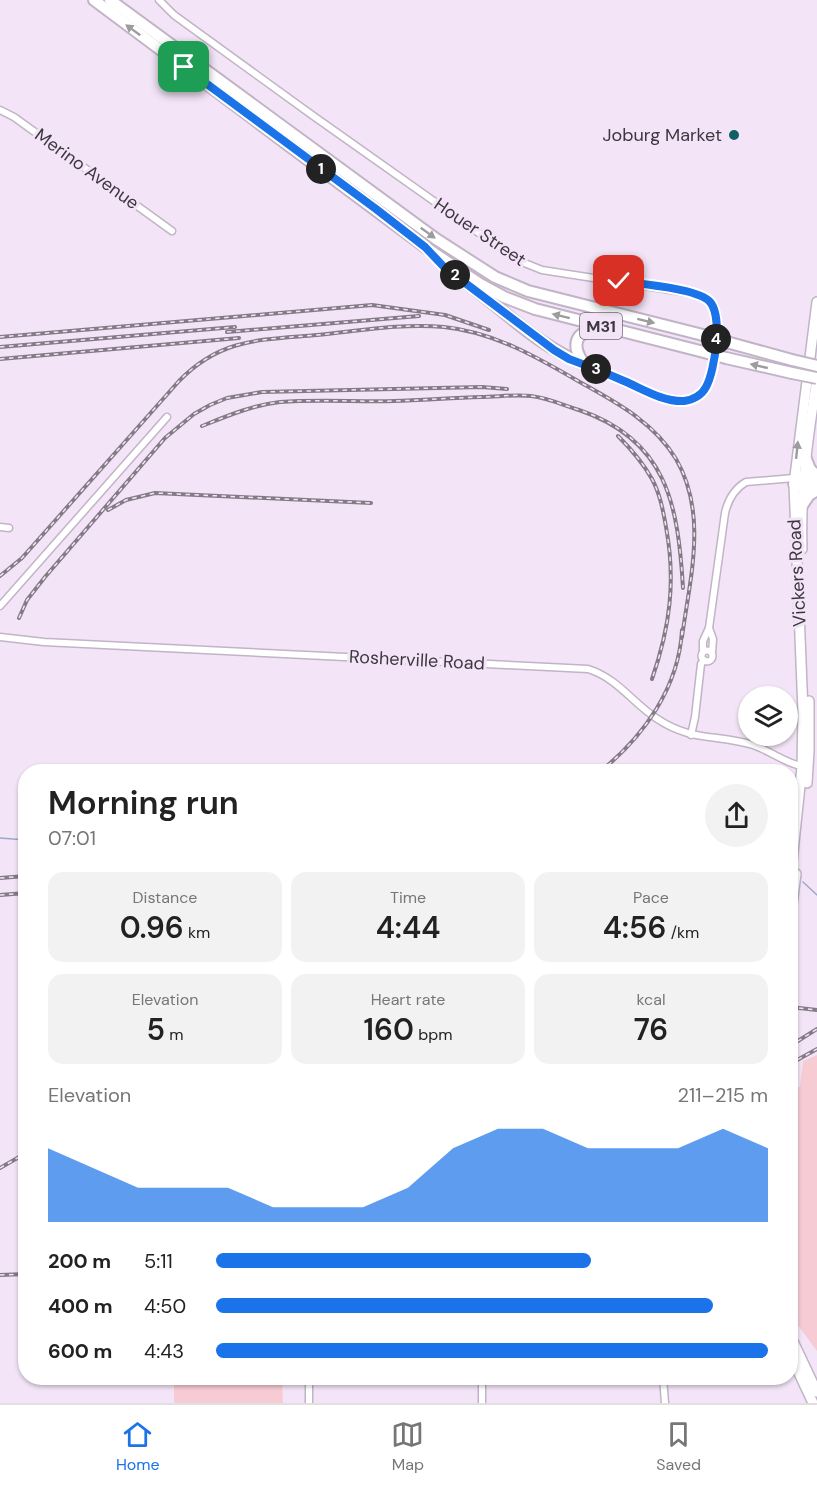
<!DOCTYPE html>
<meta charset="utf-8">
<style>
body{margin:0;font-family:"DM Sans",sans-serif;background:#f2f2f2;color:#222;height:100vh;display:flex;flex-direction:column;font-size:22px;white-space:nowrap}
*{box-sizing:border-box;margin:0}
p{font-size:20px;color:#767676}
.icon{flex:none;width:33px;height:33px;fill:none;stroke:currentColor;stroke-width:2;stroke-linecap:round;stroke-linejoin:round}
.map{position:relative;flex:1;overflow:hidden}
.details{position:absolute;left:18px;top:764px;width:780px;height:621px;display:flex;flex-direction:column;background:#fff;border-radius:24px;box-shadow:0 2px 4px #0004}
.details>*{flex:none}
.tools{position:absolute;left:738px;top:686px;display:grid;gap:12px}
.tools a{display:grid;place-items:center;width:60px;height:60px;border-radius:50%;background:#fff;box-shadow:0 2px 4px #0004;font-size:30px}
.pin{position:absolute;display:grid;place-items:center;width:51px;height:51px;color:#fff;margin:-26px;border-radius:12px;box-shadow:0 3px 9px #0006}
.km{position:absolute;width:30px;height:30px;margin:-15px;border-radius:50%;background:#222;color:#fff;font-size:16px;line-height:30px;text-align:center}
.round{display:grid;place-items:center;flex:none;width:63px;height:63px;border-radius:32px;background:#f2f2f2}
.head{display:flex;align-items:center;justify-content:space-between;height:102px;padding:0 30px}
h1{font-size:33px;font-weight:600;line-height:45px}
.figures{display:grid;grid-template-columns:repeat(3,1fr);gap:9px;height:102px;padding:6px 30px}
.figures div{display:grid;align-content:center;border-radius:15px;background:#f2f2f2;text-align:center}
.figures b{font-size:30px;font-weight:600}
.figures small{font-size:16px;font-weight:400}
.figures p{font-size:16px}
.chart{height:168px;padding:12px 30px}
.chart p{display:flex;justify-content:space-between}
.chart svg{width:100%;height:108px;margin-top:6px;fill:#1a73e8;opacity:.7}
ul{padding:0 30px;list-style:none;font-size:20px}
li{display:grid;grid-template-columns:96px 72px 1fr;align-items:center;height:45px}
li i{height:15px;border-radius:8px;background:#1a73e8}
.menu{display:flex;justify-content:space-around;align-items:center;height:84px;border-top:2px solid #e0e0e0;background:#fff;font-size:16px;color:#767676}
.menu a{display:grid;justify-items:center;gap:3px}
.menu .on{color:#1a73e8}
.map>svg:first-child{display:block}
</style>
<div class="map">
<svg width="817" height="1403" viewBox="0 0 817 1403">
<rect width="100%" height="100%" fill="#f3e5f7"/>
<g fill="#f7cbd4">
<polygon points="817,1055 817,1351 791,1316 790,1086 800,1087 803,1061"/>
<polygon points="174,1377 282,1377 283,1403 174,1403"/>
</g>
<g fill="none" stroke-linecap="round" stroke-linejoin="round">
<g stroke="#9ca8ca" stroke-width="1.5">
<polyline points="0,838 26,840"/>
<polyline points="803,882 817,895"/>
</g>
<defs>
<g id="street">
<path d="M159,0l15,15 138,100 205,145 25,10 154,24c7,2 14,5 18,12 8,16 1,67 -8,82 -4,6 -11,11 -18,13 -22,4 -81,-27 -104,-37"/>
<polyline points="0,110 14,117 172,231"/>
<polyline points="0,527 9,528"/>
<polyline points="0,606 167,417"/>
<polyline points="709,628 713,639 712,653"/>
<path d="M0,637l44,5 544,27c29,9 44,33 68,49 35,24 61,16 97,27 18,6 33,19 52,22"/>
<circle cx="707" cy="656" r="5.5"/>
<path d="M703,652v-11l6,-13 16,-115c3,-13 9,-24 21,-31l48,-4"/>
<polyline points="691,735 695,717 701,664 704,660"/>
<polyline points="663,1377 665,1403"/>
<polyline points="309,1403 309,1377"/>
<polyline points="482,1403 482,1377"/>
</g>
<g id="secondary">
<path d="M802,549c-2,-58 6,-114 15,-170"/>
<polyline points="807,783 809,751 809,701"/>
<polyline points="790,880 802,767 803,712 794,484 817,302"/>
<polyline points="790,920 796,874"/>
<polyline points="790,1335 817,1392"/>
<polyline points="790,1354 813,1403"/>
</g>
<g id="primary">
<polyline points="94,0 425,247 480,284 504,297 535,309 700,351"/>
<polyline points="110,0 436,239 495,277 528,291 703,335"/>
<path d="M467,283c38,28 72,64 117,81"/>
<polyline points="730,343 792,360"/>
<polyline points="726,358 792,373"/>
<path d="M584,364c-14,-20 -9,-35 18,-33"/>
<polyline points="806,459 810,469 817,476"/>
<polyline points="795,478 817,478"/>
<polyline points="794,484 817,486"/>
<polyline points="801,507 809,495 817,490"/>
</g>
</defs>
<use href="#street" stroke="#c1b4c6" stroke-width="9"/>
<use href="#secondary" stroke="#c1b4c6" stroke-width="12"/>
<use href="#primary" stroke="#c1b4c6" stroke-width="14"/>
<use href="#street" stroke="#fff" stroke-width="6"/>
<use href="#secondary" stroke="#fff" stroke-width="9"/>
<use href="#primary" stroke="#fff" stroke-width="10"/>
<defs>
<g id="rail">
<polyline points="227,332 419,316"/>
<polyline points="0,337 372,305 445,315 489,330"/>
<polyline points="0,347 235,327"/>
<polyline points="0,359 239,338"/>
<path d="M202,426c25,-10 51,-21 78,-24 38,-3 77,0 114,-1 29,-1 58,-3 87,-4 16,0 33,-3 50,-1 17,2 32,9 48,14 88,30 99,94 104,178"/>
<path d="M618,436c13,13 25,27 34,43 8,15 11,31 14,48 10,54 4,100 -14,152"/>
<polyline points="108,510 126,500 155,493 371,503"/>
<path d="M0,576l22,-18 157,-177c42,-43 81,-41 138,-46 41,-4 85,-12 127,-8 49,5 91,29 134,54 37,21 75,40 98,78 32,55 14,119 6,178"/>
<polyline points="19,618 27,600 45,577 165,438 194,414 210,405 227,398 262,392 482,387 507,389"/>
<path d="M601,771c43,-35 78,-84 81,-141"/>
<polyline points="0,878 26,876"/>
<polyline points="0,895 26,893"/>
<polyline points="790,1007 817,1010"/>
<polyline points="790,1046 817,1029"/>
<polyline points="790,1064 817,1049"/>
<polyline points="0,1168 26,1153"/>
<polyline points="0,1275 26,1274"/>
</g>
</defs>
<use href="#rail" stroke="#847b87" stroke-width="4"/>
<use href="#rail" stroke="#f3e5f7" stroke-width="1.5" stroke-dasharray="4.5" stroke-linecap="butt"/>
<defs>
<g id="primary-bridge">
<polyline points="703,335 730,343"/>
<polyline points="700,351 726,358"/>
<polyline points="792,360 817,366"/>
<polyline points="792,373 817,378"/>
</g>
</defs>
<use href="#primary-bridge" stroke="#c1b4c6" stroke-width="14" stroke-linecap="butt"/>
<use href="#primary-bridge" stroke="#fff" stroke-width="10"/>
</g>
<defs><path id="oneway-solid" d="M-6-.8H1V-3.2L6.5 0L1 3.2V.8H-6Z" transform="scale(1.5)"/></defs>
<g fill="#9e9b9f">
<use href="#oneway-solid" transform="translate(133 30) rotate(-144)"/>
<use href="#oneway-solid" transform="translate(428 233) rotate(36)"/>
<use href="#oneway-solid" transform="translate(561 316) rotate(-166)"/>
<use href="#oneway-solid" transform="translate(646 321) rotate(14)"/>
<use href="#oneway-solid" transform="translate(759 366) rotate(-167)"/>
<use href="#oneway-solid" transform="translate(797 450) rotate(-84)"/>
</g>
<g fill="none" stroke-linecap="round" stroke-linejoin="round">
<defs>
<path id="route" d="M184,67l192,142 49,38 19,20 110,83 15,9c19,7 37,14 55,22 19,8 39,21 60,20 9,-1 18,-6 22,-14 9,-16 18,-75 2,-87 -15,-12 -68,-16 -89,-19"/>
</defs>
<use href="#route" stroke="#fff" stroke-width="12"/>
<use href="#route" stroke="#1a73e8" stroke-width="8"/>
</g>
<circle fill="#106164" stroke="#f3e5f7" stroke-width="2" cx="734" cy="135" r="6"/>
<g text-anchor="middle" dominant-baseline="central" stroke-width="6" stroke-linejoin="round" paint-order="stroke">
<rect fill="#f3e5f7" stroke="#746b76" stroke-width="1.5" x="580" y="313" width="42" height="26" rx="4.5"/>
<g font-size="16" font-weight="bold" fill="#3d373f">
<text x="601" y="326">M31</text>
</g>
<g font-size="18" fill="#3d373f" stroke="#f3e5f7" text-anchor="end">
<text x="722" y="135">Joburg Market</text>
</g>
<g font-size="18" fill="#3d373f" stroke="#f3e5f7">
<text transform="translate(87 169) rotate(36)">Merino Avenue</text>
<text transform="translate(480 232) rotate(34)">Houer Street</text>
<text transform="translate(797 573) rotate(-93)">Vickers Road</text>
<text transform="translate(417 660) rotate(3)">Rosherville Road</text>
</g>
</g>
</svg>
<div class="tools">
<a><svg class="icon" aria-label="layers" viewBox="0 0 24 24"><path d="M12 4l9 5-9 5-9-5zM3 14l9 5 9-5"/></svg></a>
</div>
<div class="pin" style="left:184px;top:67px;background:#1e9e55"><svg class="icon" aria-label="arrive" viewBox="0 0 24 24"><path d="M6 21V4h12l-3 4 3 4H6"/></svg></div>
<div class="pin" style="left:619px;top:281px;background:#d93025"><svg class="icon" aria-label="check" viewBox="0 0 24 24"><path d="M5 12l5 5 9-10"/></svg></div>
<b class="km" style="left:321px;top:169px">1</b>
<b class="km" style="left:455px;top:275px">2</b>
<b class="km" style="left:596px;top:369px">3</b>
<b class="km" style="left:716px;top:339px">4</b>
<section class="details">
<div class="head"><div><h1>Morning run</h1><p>07:01</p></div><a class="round"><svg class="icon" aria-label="share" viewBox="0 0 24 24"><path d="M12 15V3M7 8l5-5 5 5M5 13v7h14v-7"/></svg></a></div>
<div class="figures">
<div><p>Distance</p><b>0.96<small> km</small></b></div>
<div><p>Time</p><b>4:44</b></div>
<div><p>Pace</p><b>4:56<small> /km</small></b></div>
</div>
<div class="figures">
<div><p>Elevation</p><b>5<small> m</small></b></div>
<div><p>Heart rate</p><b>160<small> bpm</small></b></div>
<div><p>kcal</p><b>76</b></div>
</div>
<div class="chart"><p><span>Elevation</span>211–215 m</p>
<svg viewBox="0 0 160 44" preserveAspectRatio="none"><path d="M0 44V14L10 22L20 30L30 30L40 30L50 38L60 38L70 38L80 30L90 14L100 6L110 6L120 14L130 14L140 14L150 6L160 14V44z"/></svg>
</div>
<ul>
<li><b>200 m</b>5:11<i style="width:68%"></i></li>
<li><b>400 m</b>4:50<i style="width:90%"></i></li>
<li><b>600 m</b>4:43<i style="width:100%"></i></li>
</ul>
</section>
</div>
<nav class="menu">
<a class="on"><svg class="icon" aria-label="home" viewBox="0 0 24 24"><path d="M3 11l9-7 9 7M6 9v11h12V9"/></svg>Home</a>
<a><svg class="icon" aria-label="map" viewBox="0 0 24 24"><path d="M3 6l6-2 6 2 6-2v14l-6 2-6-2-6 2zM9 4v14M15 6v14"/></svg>Map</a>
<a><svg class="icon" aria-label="saved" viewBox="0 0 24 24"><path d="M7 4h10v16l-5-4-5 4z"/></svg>Saved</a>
</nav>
